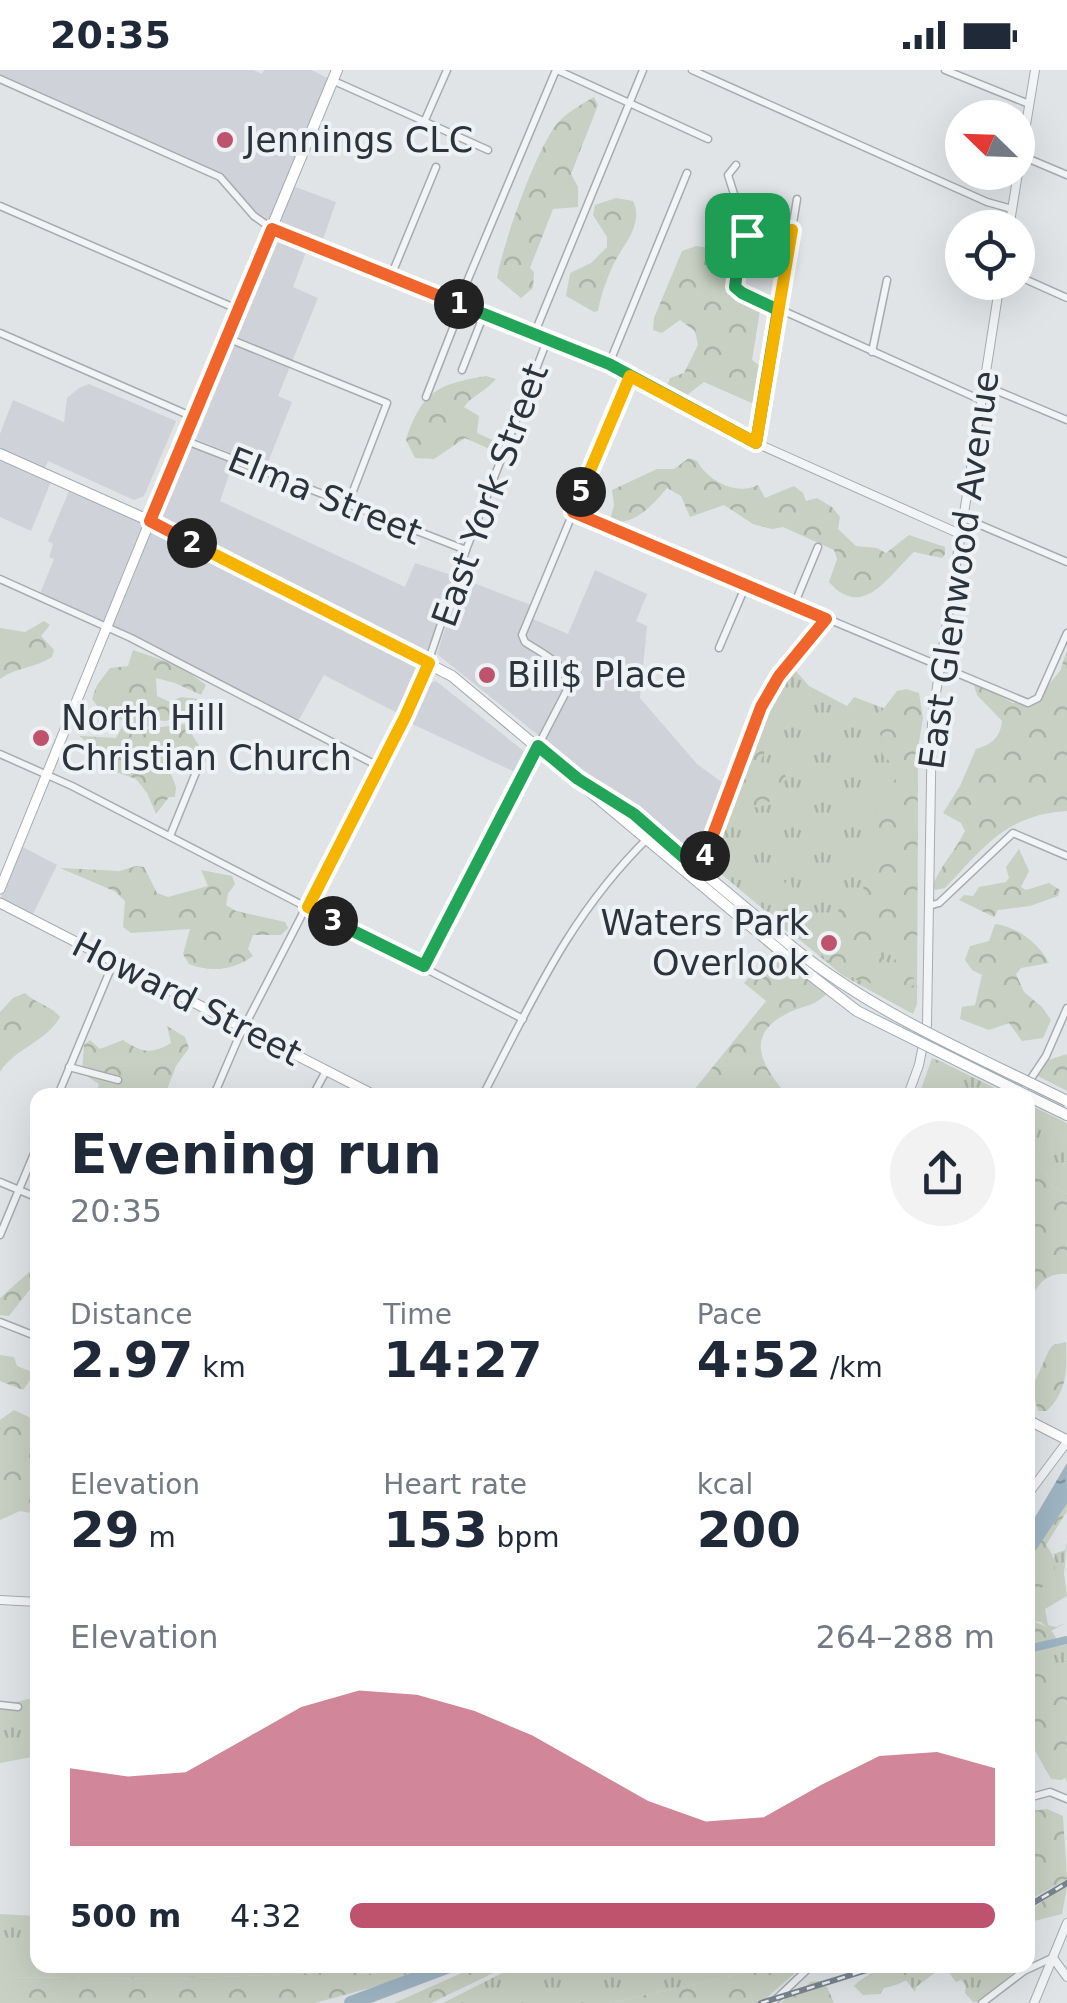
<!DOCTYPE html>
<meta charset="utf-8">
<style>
body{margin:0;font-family:"DejaVu Sans",sans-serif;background:#f2f2f3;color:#1f2937;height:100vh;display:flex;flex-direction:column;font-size:38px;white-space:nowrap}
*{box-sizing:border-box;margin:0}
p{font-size:32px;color:#747a83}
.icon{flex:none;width:55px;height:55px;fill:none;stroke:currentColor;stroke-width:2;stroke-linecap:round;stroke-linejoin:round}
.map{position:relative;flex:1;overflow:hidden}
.sheet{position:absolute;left:30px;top:1018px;width:1005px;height:885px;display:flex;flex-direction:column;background:#fff;border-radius:20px;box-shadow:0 10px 40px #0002}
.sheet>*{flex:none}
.needle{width:65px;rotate:293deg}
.fabs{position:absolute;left:945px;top:30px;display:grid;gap:20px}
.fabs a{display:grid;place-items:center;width:90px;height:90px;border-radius:50%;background:#fff;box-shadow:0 10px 40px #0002;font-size:50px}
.pin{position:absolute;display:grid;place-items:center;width:85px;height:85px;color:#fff;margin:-42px;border-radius:20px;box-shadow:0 5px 15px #0006}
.km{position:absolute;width:50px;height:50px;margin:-25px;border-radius:50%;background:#222;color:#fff;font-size:28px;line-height:50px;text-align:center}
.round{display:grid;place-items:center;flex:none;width:105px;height:105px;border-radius:52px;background:#f2f2f3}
.head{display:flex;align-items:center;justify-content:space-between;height:170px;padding:0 40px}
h1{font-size:55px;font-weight:700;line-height:75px}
.stats{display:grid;grid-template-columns:repeat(3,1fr);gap:15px;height:170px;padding:10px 40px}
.stats div{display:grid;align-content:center}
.stats b{font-size:50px;font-weight:700}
.stats small{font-size:28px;font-weight:400}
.stats p{font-size:28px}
.chart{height:280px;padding:20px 40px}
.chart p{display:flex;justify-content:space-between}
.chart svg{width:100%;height:180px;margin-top:10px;fill:#bf536e;opacity:.7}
ul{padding:0 40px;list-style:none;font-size:32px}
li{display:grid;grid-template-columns:160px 120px 1fr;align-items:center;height:75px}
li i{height:25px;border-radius:12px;background:#bf536e}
.status{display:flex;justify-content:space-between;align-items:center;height:70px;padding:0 50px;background:#fff;direction:ltr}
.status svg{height:28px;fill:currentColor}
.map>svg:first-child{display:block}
</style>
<div class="status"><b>20:35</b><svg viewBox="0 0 49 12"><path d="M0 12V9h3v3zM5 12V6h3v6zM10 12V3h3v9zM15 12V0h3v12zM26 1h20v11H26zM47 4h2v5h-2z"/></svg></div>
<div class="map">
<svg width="1067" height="1933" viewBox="0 0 1067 1933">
<defs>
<pattern id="grass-tufts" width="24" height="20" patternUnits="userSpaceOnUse" patternTransform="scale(2.5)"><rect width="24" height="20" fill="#c7d0c2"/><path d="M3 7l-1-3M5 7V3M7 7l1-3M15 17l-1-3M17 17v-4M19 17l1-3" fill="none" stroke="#abb3a8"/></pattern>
<pattern id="forest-crowns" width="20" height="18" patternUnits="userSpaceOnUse" patternTransform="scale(2.5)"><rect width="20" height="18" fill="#c7d0c2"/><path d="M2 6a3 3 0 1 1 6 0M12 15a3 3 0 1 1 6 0" fill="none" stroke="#abb3a8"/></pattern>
<pattern id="water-ripples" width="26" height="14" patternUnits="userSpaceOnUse" patternTransform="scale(2.5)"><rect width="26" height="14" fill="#9fb5c4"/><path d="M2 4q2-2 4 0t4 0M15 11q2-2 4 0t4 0" fill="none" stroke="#8294a0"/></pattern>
</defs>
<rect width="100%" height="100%" fill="#e0e4e7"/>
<g fill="#cfd3d9">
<polygon points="0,0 253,0 262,4 264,0 311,0 330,9 290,115 336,132 320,178 309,174 293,217 318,228 278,326 292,332 266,397 196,369 262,206 254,201 272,159 254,146 220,107 0,9"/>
<polygon points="89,314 176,351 144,426 134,430 48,391 43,403 53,407 31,461 0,447 0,364 13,330 64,352 67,328 79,318"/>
<polygon points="184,370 234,390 220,431 405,517 415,493 457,507 429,593 405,647 324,605 297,653 39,526 54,489 49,487 53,474 48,471 71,416 150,451"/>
<polygon points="595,500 647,524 636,551 647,556 640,628 697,694 723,713 698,782 690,784 679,778 437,584 461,508 531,535 526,546 568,564"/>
<polygon points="436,611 525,682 517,703 408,652 426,614"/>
<polygon points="21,776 57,795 32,846 0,829"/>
</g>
<g fill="url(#grass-tufts)">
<path d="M794,599l15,17 38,20 7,-9 64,24 -1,283 -4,10 -71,-39 -128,-107 -2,-9c21,-66 38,-135 82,-190z"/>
<polygon points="932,988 942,992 1009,1025 919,1025"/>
<polygon points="1028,1034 1067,1053 1067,1124 1053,1117 1045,1103 1028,1091"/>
<polygon points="1067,1471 1064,1504 1067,1526 1045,1539 1048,1555 1056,1557 1067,1552 1051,1561 1041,1552 1028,1551 1028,1527 1036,1522 1055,1486 1053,1484 1065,1480"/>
<polygon points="1067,1574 1067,1713 1033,1600 1028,1600 1028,1585"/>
<polygon points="37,1627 37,1691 32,1687 0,1693 0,1636"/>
<polygon points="0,1844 37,1846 38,1895 411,1895 373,1904 339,1902 174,1909 0,1907"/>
<polygon points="518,1895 781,1895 609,1933 443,1933"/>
<polygon points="933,1895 1023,1895 979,1932 973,1932 965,1923 966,1916 961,1910 956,1912 944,1896 916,1917 915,1922 906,1910"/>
</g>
<g fill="url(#forest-crowns)">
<path d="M594,27l4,8 -27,69 7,13v20l-25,2 -23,59 4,4 -1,16 -12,10 -24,-20c6,-35 38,-125 59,-153 9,-12 25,-20 38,-28z"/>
<path d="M616,128l17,3c11,23 -9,43 -19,62 -6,13 -14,34 -16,48l-4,1 -28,-16 4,-23 21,-10 16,-16v-10l-14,-22 2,-10z"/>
<polygon points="696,176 710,178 709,194 726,207 739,231 760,241 752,290 764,299 754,334 704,312 687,325 667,316 670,308 684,303 698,275 695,261 680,250 662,263 653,260 654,248 682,181"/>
<path d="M486,306l10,3c-10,12 -23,16 -32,28l15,9 -2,17 20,9 -3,9 -29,-13 -31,21 -19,-1 -9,-18c16,-49 32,-56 80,-64z"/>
<path d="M689,388l8,3c11,20 40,35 61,24l7,13 29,-12 9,7 3,8 11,-3 15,9 8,10 -2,12 18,17 21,2 9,5 23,-18 36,12v7l-3,4 -28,-6c-26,24 -51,69 -85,30l8,-23 -3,-9 -51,-23 -11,2 -19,-5 -29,-19 -34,12 -9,-21 -14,-8c-14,17 -34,39 -57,33l4,-16 -2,-15 45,-21h17z"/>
<path d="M44,551l6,4 -9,11 13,14 -2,7c-17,11 -36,10 -52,22v-51l25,4z"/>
<polygon points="133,580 182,597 206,615 201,625 175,613 156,608 157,626 170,632 181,627 215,631 214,638 200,649 180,645 166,651 155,650 146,659 185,654 200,677 190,694 173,686 164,686 176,717 175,727 169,727 156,744 147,723 136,709 116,702 80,666 116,668 125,652 98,637 92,629 97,615 110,598 128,596"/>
<path d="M1067,580v161c-61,4 -82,35 -122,77l-10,2 -2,-5c7,-19 23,-35 32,-54l-4,-8 -18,-10 17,-27 16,-37c16,-5 24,-11 26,-28l-25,-26 -4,-13 40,21 21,-1 26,-31z"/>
<path d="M906,619l13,4 4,25 -5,30 -1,213 -9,6 -15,-5 8,-10 -3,-12 -13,-7 -9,22 38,24 1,4 -9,9 -2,-3 -27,-1 -10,-7 -11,-1 -5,-11 -6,-2 -6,4 -19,-18 -47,-31 13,-41 5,1c6,28 6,59 38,67l6,-5c-4,-20 -1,-28 10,-45l18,-2 1,-26 8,-7 -2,-34h8l-1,-17 -6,-6 5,-15c11,-3 20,-10 23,-21l-17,-17 1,-14 -9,-19 23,-30z"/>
<path d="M771,651l4,1 -16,45 4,7 19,-3 5,7c-18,23 -18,36 -52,26l28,-75z"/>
<polygon points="1019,779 1029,801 1021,817 1026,820 1049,813 1060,820 1058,826 1030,836 998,840 994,847 959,830 964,825 973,826 979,817 1006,812 1009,808 1006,797"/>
<path d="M136,796l8,1 13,26 11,4 40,-11 -7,-16 31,6 3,8 -7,10 -2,11 10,6 49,11 3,6 -7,7h-28l-5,14 5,7c-19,14 -42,17 -64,8l-6,-10 7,-25 -59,4 -8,-6 2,-26 -11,-10 -54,-23 60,3z"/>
<path d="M995,854c23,3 43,19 54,39l-28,5 -5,6 8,18 18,15 9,13 -8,18 -21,3 -13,-18 -20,7 -29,-11 2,-12 13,-2 7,-30 -10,-5 -7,-10 5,-14 19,-5z"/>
<path d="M776,877l53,44c-15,17 -23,13 -41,22 -45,22 -26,53 -1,82h-97l76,-94 -22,-18z"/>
<path d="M25,923c10,10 27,13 35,24 -14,25 -46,32 -60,55v-60l13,-14z"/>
<path d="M167,956l18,11 4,11 -13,18 -11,29h-70l4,-11 -17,-11 2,-28 6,-5 10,9 23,-9c18,12 28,15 48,3z"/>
<polygon points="1067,984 1067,1021 1034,1004 1042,992"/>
<path d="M1028,1091l17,12 8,14 14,7v80c-23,-2 -33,14 -39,34z"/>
<polygon points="37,1195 37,1217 31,1218 9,1246 0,1245 0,1228"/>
<path d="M1066,1272c1,30 1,48 -19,69h-9l-6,-23 17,-38 4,-5z"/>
<polygon points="0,1285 14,1287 17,1296 35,1303 23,1320 0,1311"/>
<polygon points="14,1340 37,1351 33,1375 37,1377 37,1444 20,1441 0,1450 0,1350"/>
<path d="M1067,1420v21l-21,34c19,24 5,38 -18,52v-48z"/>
<path d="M1028,1551c15,2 29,9 30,26l-23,6 -7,-7z"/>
<polygon points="1028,1593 1047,1605 1050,1613 1056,1609 1067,1611 1067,1707 1061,1710 1051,1709 1028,1668"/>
<polygon points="1047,1739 1063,1746 1067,1809 1028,1831 1028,1744 1032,1741"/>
<polygon points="1064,1817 1067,1817 1062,1844 1034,1851 1033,1860 1028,1864 1028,1841"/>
<polygon points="411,1895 429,1898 406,1908 315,1933 0,1933 0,1907 174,1909 339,1902 373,1904"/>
<polygon points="480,1895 510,1895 431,1933 394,1933"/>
<polygon points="781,1895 804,1895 761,1933 609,1933"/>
<path d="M933,1895c-20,10 -28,19 -49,23l-4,6 -17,1 -9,-9c20,-21 52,-21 79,-21z"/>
<polygon points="820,1911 827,1917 834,1933 781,1933 793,1920 803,1922 810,1912"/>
</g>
<polygon fill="url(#water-ripples)" points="1067,1393 1067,1420 1028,1479 1028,1459"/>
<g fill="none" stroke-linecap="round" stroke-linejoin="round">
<polyline stroke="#9fb5c4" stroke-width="8" points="1028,1579 1067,1570"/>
<g stroke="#9fb5c4" stroke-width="14">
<polyline points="1028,1479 1067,1421"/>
<polyline points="351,1933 452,1895"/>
</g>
<defs>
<g id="minor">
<polyline points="557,0 708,69"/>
<polyline points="692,0 987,132 1012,139"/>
<polyline points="945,0 1029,34"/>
<polyline points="0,9 220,107 254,146 271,158"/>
<polyline points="334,11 488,80"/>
<polyline points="425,50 447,0"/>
<polyline points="1022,86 1067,105"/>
<polyline points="736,95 728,105 747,165"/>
<polyline points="0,136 237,239"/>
<polyline points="792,160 765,159 744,168 738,189 737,220 981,330"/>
<polyline points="391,206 436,97"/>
<polyline points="1018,206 1067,228"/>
<polyline points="458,233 556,0"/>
<polyline points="535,262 643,0"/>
<polyline points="0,263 193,347"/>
<polyline points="227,268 387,333 348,434"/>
<polyline points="872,282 887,210"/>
<polyline points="609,294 687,103"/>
<polyline points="462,300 484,244"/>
<polyline points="983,315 1067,350"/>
<polyline points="426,327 462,235"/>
<polyline points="184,370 466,480"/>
<polyline points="756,373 797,129"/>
<polyline points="573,442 1028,633 1038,628 1067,563"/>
<polyline points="964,448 1067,492"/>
<polyline points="0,509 131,568 380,697"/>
<polyline points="794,535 818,477"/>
<polyline points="719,578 746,515"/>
<polyline points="0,684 72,716 523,949"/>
<polyline points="170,766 201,690"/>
<polyline points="698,797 710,775 721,735 761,637 779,606 826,550"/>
<polyline points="929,836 939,833 1013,763 1067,786"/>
<path d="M424,896l144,-278c2,-23 -27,-35 -43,-46l-3,-7 108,-259"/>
<polyline points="69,997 118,1010"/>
<polyline points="58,1025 114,891"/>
<polyline points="214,1025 238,969 420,616 466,480 548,268"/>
<polyline points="313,1025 326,1001"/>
<path d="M483,1025c50,-96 87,-181 166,-258"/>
<polyline points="1020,1025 1046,986 1067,938"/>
<polyline points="0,1112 38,1128"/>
<polyline points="0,1165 38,1074"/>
<polyline points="0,1252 38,1267"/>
<polyline points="0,1635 18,1637"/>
<polyline points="1028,1728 1050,1722 1067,1729"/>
<polyline points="772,1933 812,1895"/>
<polyline points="982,1933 1024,1901 1052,1888"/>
</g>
<g id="tertiary">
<polyline points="1009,158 1035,0"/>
<polyline points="272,159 576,279 756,373 960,464"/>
<polyline points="908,1025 919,995 927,955 932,649 1000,212"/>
<polyline points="1028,1424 1067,1372"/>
<polyline points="0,1530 38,1532"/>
<polyline points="1053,1888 1067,1907"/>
<polyline points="1034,1933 1067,1853"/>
</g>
<g id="secondary">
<polyline points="0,819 150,451"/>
<polyline points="0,833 374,1025"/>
<polyline points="1028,1350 1067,1370"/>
</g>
<g id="primary">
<polyline points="0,384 150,451 452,606 790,889"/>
<polyline points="150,451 337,0"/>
<polyline points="596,720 633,744 796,880"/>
<polyline points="1028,1026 1067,1045"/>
</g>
</defs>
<use href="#minor" stroke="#a6abb1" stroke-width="9"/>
<use href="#tertiary" stroke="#a6abb1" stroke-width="10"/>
<use href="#secondary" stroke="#a6abb1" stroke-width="11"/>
<use href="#primary" stroke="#a1a9b2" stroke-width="12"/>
<use href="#minor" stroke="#f2f4f6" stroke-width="6"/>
<use href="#tertiary" stroke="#f2f4f6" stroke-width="8"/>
<use href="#secondary" stroke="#fff" stroke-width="9"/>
<use href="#primary" stroke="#fff" stroke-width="10"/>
<defs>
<g id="rail">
<polyline points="1028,1836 1067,1813"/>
<polyline points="761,1933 883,1895"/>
</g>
</defs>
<use href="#rail" stroke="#7b858f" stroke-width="6"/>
<use href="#rail" stroke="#eff2f5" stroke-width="2.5" stroke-dasharray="8" stroke-linecap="butt"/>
<defs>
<g id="primary-bridge">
<path d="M796,880c82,65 178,105 271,151"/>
<polyline points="790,889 857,941 1026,1025"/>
</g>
</defs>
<use href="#primary-bridge" stroke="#a1a9b2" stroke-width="12" stroke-linecap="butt"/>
<use href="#primary-bridge" stroke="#fff" stroke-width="10"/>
</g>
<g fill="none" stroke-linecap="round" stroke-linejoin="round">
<defs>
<polyline id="split-1" points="459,234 609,294 756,373 778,240 742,223 735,217 740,178 747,165"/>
<polyline id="split-2" points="192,473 150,451 272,159 459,234"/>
<polyline id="split-3" points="192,473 429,593 405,647 308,837 333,851"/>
<polyline id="split-4" points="333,851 424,896 538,676 578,709 634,744 697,799 705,786"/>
<polyline id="split-5" points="581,422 573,442 826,549 779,606 761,637 705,786"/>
<polyline id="split-6" points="581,422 630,306 756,373 792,160 765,160 747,165"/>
</defs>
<use href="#split-1" stroke="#fff" stroke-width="20"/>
<use href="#split-2" stroke="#fff" stroke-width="20"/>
<use href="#split-3" stroke="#fff" stroke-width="20"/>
<use href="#split-4" stroke="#fff" stroke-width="20"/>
<use href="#split-5" stroke="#fff" stroke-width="20"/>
<use href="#split-6" stroke="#fff" stroke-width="20"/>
<use href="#split-1" stroke="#22a559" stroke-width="12"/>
<use href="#split-2" stroke="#f0652b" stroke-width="12"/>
<use href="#split-3" stroke="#f5b400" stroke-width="12"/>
<use href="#split-4" stroke="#22a559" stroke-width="12"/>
<use href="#split-5" stroke="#f0652b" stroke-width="12"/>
<use href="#split-6" stroke="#f5b400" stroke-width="12"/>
</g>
<g fill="#bf536e" stroke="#eff2f5" stroke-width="4">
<circle cx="225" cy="70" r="10"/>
<circle cx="487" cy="605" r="10"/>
<circle cx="41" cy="668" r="10"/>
<circle cx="829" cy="873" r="10"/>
</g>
<g text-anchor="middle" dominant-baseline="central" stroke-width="8" stroke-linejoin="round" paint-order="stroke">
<g font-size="35" fill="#2b333d" stroke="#eff2f5" text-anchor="start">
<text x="245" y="70">Jennings CLC</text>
<text x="507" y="605">Bill$ Place</text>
<text x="61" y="648">North Hill<tspan x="61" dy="40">Christian Church</tspan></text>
<text x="809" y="853" text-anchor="end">Waters Park<tspan x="809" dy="40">Overlook</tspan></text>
</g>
<g font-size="35" fill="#2b333d" stroke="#eff2f5">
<text transform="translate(490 425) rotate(-70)">East York Street</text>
<text transform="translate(325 426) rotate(22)">Elma Street</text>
<text transform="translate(959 500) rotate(-82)">East Glenwood Avenue</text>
<text transform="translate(187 929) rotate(27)">Howard Street</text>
</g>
</g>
</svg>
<div class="fabs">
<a><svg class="needle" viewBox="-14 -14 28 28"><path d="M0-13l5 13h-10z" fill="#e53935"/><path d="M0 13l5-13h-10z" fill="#747a83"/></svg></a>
<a><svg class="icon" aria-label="locate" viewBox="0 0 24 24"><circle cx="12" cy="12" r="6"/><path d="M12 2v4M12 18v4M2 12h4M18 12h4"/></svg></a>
</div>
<div class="pin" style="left:747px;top:165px;background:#1e9e55"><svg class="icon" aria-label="arrive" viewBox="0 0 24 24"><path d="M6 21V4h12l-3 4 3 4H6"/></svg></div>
<b class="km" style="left:459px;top:234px">1</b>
<b class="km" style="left:192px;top:473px">2</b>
<b class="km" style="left:333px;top:851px">3</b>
<b class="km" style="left:705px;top:786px">4</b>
<b class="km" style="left:581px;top:422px">5</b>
<section class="sheet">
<div class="head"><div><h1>Evening run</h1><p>20:35</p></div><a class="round"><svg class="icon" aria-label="share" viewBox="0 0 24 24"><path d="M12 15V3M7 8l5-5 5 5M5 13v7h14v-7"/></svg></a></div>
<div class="stats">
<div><p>Distance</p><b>2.97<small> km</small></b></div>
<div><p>Time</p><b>14:27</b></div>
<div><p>Pace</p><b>4:52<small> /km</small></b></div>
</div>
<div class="stats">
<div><p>Elevation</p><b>29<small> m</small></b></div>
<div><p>Heart rate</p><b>153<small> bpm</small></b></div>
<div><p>kcal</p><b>200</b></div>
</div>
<div class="chart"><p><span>Elevation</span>264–288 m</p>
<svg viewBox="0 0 160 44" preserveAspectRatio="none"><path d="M0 44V25L10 27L20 26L30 18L40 10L50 6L60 7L70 11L80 17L90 25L100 33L110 38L120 37L130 29L140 22L150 21L160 25V44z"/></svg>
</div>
<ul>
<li><b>500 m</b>4:32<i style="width:100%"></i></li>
</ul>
</section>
</div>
